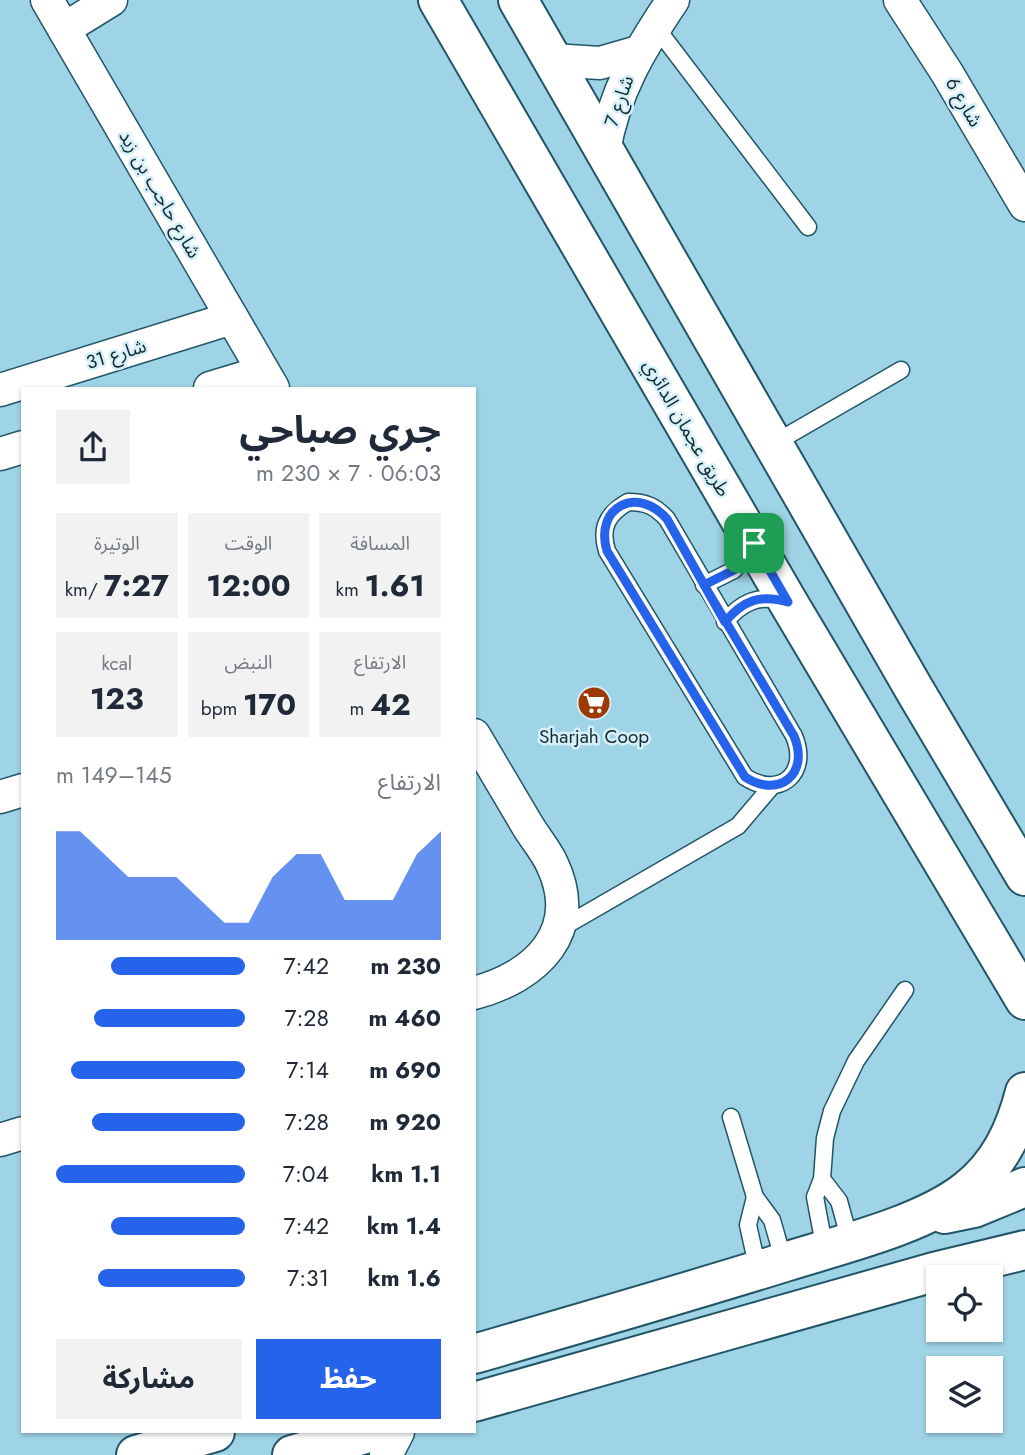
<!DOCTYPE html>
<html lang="ar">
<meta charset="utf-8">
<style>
body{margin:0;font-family:Jost,"Noto Sans Arabic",sans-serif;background:#f2f2f3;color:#1f2937;direction:rtl;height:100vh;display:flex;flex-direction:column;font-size:26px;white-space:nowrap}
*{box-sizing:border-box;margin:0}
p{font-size:23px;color:#747a83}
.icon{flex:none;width:38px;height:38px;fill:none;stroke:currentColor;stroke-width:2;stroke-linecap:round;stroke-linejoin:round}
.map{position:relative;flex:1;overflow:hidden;direction:ltr}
.details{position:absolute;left:21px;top:387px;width:455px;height:1046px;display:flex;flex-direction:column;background:#fff;border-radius:0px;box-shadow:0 2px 5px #0004;direction:rtl}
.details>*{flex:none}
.fabs{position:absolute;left:926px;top:1265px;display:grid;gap:14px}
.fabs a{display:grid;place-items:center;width:77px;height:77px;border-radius:0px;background:#fff;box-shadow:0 2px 5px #0004;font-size:35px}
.pin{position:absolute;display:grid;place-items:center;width:60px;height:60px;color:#fff;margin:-30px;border-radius:14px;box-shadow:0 4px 10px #0006}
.round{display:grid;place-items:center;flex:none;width:74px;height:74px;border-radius:0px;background:#f2f2f3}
.head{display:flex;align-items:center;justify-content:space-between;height:119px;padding:0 35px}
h1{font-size:38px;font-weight:700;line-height:52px}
.stats{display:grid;grid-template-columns:repeat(3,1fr);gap:10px;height:119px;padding:7px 35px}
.stats div{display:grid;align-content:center;border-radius:0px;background:#f2f2f3;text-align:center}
.stats b{font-size:30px;font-weight:700}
.stats small{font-size:19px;font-weight:400}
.stats p{font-size:19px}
.chart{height:196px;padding:14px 35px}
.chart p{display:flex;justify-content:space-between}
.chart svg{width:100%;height:126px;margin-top:7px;fill:#2563eb;opacity:.7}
.cta{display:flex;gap:14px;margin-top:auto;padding:14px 35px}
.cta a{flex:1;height:80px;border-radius:0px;background:#2563eb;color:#fff;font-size:28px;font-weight:700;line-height:80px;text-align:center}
.cta a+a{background:#f2f2f3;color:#1f2937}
ul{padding:0 35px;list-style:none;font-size:23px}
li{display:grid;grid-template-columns:112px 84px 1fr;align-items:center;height:52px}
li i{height:18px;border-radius:9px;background:#2563eb}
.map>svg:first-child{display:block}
</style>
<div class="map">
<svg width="1025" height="1455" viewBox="0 0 1025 1455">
<rect width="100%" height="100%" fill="#9fd4e7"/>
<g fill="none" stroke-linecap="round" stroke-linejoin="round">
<defs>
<g id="lane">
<polyline points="655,26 808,227"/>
<polyline points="773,444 901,370"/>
<path d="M628,502c18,0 27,4 39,17l127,217c16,38 -15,63 -49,41l-138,-226c-7,-23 0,-37 21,-49z"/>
<polyline points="704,585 734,570 753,545"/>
<path d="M725,622c16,-19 33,-28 58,-21"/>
<polyline points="558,930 738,826 772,786"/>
<polyline points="731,1117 755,1197 772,1220 784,1262"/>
<polyline points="822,1179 839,1201 850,1241"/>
<polyline points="755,1197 748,1225 758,1270"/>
<polyline points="825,1250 815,1197 822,1179 825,1138 832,1111 856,1061 905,990"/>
</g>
<g id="street">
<polyline points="47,0 273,388"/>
<polyline points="900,0 947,73 1025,205"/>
<polyline points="64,29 111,0"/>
<polyline points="552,60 600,63 638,52"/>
<path d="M604,151c10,-59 36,-102 69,-151"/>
<polyline points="210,388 263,372"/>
<polyline points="0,390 232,318"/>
<polyline points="0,454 23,447"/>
<path d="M474,735c17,29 35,59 52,88 8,14 19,26 26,41 32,67 -16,113 -78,129"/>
<polyline points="0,797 23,790"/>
<polyline points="0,1140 23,1133"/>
<polyline points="386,1455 398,1432"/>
</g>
<g id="secondary">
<polyline points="438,0 788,602 1025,1000"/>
<polyline points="518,0 914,689 1025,876"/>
<polyline points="945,1214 974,1208 1025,1187"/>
<path d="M474,1354c104,-30 208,-60 311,-92 54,-17 138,-37 182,-72 32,-25 48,-59 58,-98"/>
<polyline points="474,1402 934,1272 1025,1250"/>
<polyline points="136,1455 215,1432"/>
<polyline points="292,1455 372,1432"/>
</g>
</defs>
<use href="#lane" stroke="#225666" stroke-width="19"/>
<use href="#street" stroke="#225666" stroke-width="35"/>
<use href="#secondary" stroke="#225666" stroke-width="42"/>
<use href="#lane" stroke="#fff" stroke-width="16"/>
<use href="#street" stroke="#fff" stroke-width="32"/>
<use href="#secondary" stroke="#fff" stroke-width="38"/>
</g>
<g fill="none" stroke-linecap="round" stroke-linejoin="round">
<defs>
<path id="route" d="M754,543l-20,27 -30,15 90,151c16,38 -15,63 -49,41l-138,-226c-13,-44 30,-66 60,-32l58,103c18,-22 36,-28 63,-20l-34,-59"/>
</defs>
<use href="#route" stroke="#fff" stroke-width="14"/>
<use href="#route" stroke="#2563eb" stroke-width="9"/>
</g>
<defs>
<symbol id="supermarket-disc" viewBox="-11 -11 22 22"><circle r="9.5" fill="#9d3902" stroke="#d6f0fa"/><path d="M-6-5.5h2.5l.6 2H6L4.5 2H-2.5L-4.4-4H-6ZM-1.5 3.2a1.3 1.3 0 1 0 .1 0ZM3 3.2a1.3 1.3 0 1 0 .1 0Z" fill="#fff"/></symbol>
</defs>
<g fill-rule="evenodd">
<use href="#supermarket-disc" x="575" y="684" width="38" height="38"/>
</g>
<g text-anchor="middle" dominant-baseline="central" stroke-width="5" stroke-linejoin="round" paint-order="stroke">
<g font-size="19" fill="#152a32" stroke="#d6f0fa">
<text transform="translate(619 101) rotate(-71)">شارع 7</text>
<text transform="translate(964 102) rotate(60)">شارع 6</text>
<text transform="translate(160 194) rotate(60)">شارع حاجب بن زيد</text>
<text transform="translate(116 354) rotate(-17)">شارع 31</text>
<text transform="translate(687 428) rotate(60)">طريق عجمان الدائري</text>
</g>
<g font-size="19" fill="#152a32" stroke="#d6f0fa">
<text x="594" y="736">Sharjah Coop</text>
</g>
</g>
</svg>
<div class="fabs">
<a><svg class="icon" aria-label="locate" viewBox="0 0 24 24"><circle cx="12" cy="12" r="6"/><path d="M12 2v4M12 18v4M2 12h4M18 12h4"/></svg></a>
<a><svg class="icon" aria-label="layers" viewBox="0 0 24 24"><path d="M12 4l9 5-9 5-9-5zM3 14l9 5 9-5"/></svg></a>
</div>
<div class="pin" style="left:754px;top:543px;background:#1e9e55"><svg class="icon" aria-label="arrive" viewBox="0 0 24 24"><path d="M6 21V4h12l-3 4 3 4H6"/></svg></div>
<section class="details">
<div class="head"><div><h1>جري صباحي</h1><p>06:03 · 7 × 230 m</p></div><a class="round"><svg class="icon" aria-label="share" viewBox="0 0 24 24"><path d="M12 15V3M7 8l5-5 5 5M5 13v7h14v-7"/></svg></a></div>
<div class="stats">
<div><p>المسافة</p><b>1.61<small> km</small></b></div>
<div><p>الوقت</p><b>12:00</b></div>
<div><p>الوتيرة</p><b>7:27<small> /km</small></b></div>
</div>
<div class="stats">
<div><p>الارتفاع</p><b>42<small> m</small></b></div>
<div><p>النبض</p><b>170<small> bpm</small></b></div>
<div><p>kcal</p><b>123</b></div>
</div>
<div class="chart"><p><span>الارتفاع</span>145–149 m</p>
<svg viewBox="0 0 160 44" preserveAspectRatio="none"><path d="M0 44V6L10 6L20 14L30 22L40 22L50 22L60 30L70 38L80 38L90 22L100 14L110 14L120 30L130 30L140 30L150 14L160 6V44z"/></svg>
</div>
<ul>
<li><b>230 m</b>7:42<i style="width:71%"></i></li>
<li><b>460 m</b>7:28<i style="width:80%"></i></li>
<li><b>690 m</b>7:14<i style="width:92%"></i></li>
<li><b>920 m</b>7:28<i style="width:81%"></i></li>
<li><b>1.1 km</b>7:04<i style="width:100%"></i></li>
<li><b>1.4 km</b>7:42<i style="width:71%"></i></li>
<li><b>1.6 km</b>7:31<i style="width:78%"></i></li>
</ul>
<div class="cta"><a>حفظ</a><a>مشاركة</a></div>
</section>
</div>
